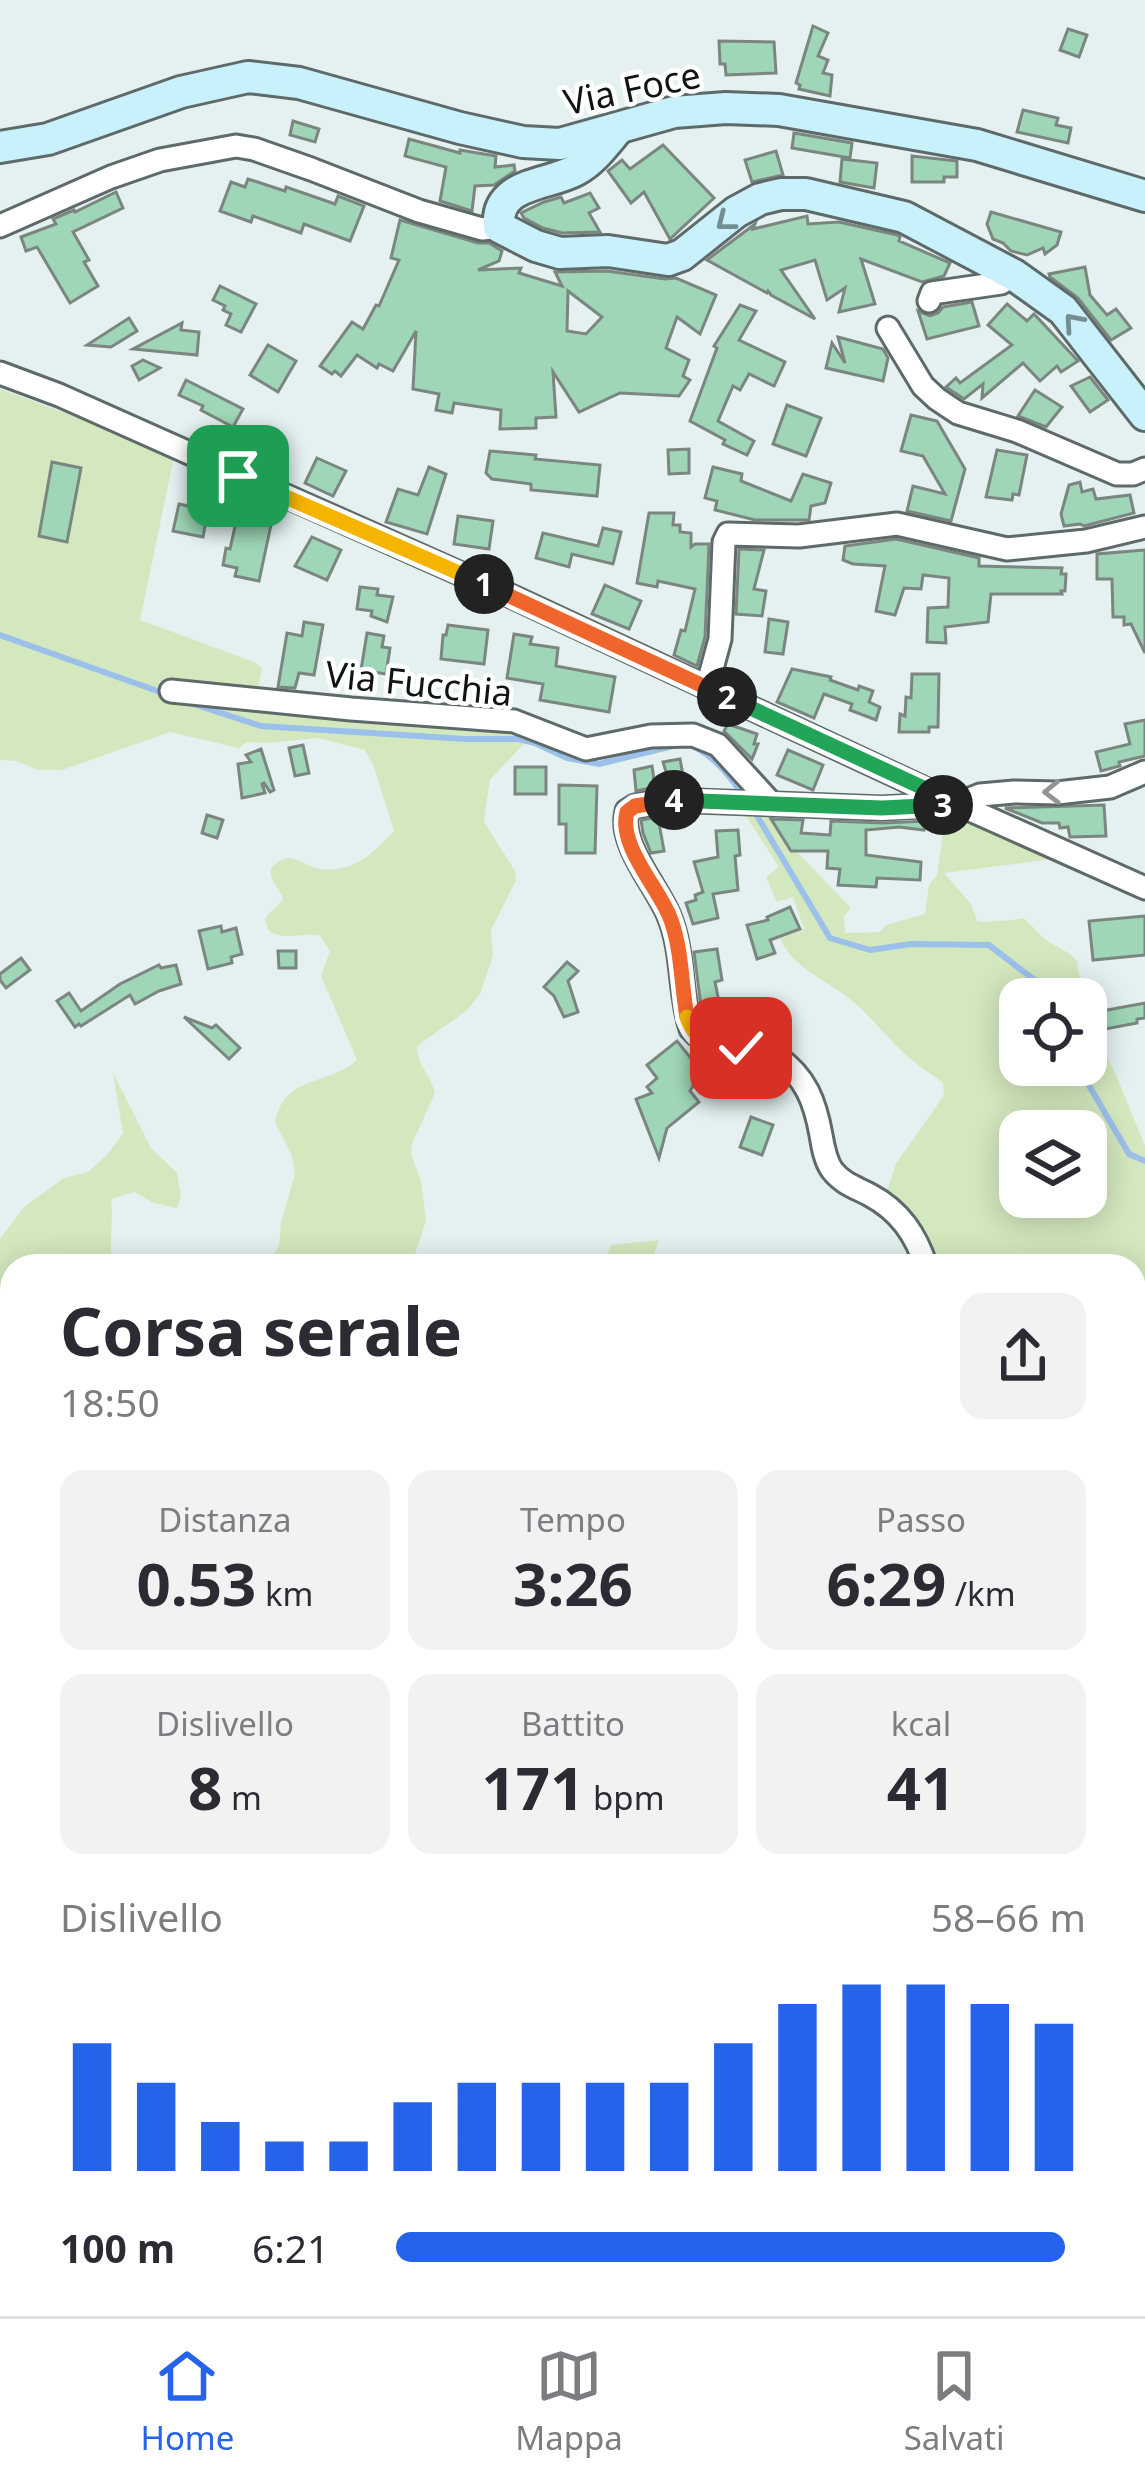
<!DOCTYPE html>
<html lang="it">
<meta charset="utf-8">
<style>
body{margin:0;font-family:"Noto Sans",sans-serif;background:#f2f2f3;color:#2b2b33;height:100vh;display:flex;flex-direction:column;font-size:45px;white-space:nowrap}
*{box-sizing:border-box;margin:0}
p{font-size:39px;color:#7c7c81}
.icon{flex:none;width:66px;height:66px;fill:none;stroke:currentColor;stroke-width:2;stroke-linecap:round;stroke-linejoin:round}
.map{position:relative;flex:1;overflow:hidden}
.sheet{position:absolute;left:0px;top:1254px;width:1146px;height:1062px;display:flex;flex-direction:column;background:#fff;border-radius:36px 36px 0 0;box-shadow:0 6px 30px #0003}
.sheet>*{flex:none}
.controls{position:absolute;left:999px;top:978px;display:grid;gap:24px}
.controls a{display:grid;place-items:center;width:108px;height:108px;border-radius:24px;background:#fff;box-shadow:0 6px 30px #0003;font-size:60px}
.pin{position:absolute;display:grid;place-items:center;width:102px;height:102px;color:#fff;margin:-51px;border-radius:24px;box-shadow:0 6px 18px #0006}
.km{position:absolute;width:60px;height:60px;margin:-30px;border-radius:50%;background:#222;color:#fff;font-size:33px;line-height:60px;text-align:center}
.round{display:grid;place-items:center;flex:none;width:126px;height:126px;border-radius:24px;background:#f2f2f3}
.headline{display:flex;align-items:center;justify-content:space-between;height:204px;padding:0 60px}
h1{font-size:66px;font-weight:700;line-height:90px}
.figures{display:grid;grid-template-columns:repeat(3,1fr);gap:18px;height:204px;padding:12px 60px}
.figures div{display:grid;align-content:center;border-radius:24px;background:#f2f2f3;text-align:center}
.figures b{font-size:60px;font-weight:700}
.figures small{font-size:33px;font-weight:400}
.figures p{font-size:33px}
.chart{height:336px;padding:24px 60px}
.chart p{display:flex;justify-content:space-between}
.chart svg{width:100%;height:216px;margin-top:12px;stroke:#2563eb;stroke-width:6}
ul{padding:0 60px;list-style:none;font-size:39px}
li{display:grid;grid-template-columns:192px 144px 1fr;align-items:center;height:90px}
li i{height:30px;border-radius:15px;background:#2563eb}
.dock{display:flex;justify-content:space-around;align-items:center;height:168px;border-top:3px solid #e1e1e2;background:#fff;font-size:33px;color:#7c7c81}
.dock a{display:grid;justify-items:center;gap:6px}
.dock .current{color:#2563eb}
.map>svg:first-child{display:block}
</style>
<div class="map">
<svg width="1145" height="2316" viewBox="0 0 1145 2316">
<rect width="100%" height="100%" fill="#e4f1f0"/>
<g fill="#d3e8be" fill-rule="evenodd">
<path d="M0,389l98,36 76,32 -34,163 114,42 8,6 -8,38 252,23 26,6 -42,45 -5,33 -1,9 31,49 1,9 -25,50 2,26 -13,38 -14,17 -49,35c-1,17 14,30 18,47l-23,51 -1,10 10,27 5,40 -15,45h-146l14,-20 2,-23 14,-49 -3,-18 -17,-34c10,-48 53,-36 82,-62l-36,-84 9,-25 -11,-16c-19,-3 -34,7 -51,-5l-3,-11c5,-9 13,-11 18,-21l-12,-21v-9c20,-19 25,-6 45,0 9,3 22,1 30,-1 21,-6 34,-22 48,-36l-20,-64 -9,-17 -47,-12 -50,5 -21,-1 -8,6 -69,-16 -108,38h-24l-21,-9 -17,-1z"/>
<path d="M766,812l8,16 77,80 -7,8 1,17 35,-1 6,-7 39,-11 4,-29 8,-10 9,-62 106,46 -108,14 27,31 6,17c4,2 41,-1 46,-3 9,6 14,15 22,21 11,8 22,11 32,22l6,38h-63v66h66v-52l4,16 15,23 12,25 28,69v355l-11,21v-256h-195c-6,-32 -28,-53 -53,-72l10,-30 48,-69 -1,-12c-12,-9 -26,-18 -38,-29 -19,-17 -34,-38 -54,-54 -24,-20 -59,-32 -71,-62l24,-9 -11,-32 -16,5 -11,-25 13,-10 -35,-54zM1020,1131h66v66h-66z"/>
<path d="M113,1073l38,75 26,25 4,23 -4,12 -23,-5 -20,-11 -23,7c3,23 -3,43 2,67h-101v209l-12,3v-239l24,-32 40,-29 24,-6 20,-18 15,-21z"/>
<polygon points="659,1240 650,1266 603,1266 611,1245"/>
<polygon points="0,2025 12,2043 12,2075 0,2088"/>
<polygon points="55,2304 397,2304 403,2316 73,2316"/>
</g>
<g fill="none" stroke-linecap="round" stroke-linejoin="round">
<g stroke="#9bc0ea" stroke-width="6">
<polyline points="0,635 163,693"/>
<polyline points="187,702 261,726 465,739 519,739 535,743 567,758 599,764 673,746"/>
<path d="M692,745c24,13 38,31 53,53"/>
<polyline points="753,809 830,938 870,950 911,944 989,945 1037,982 1048,999"/>
<polyline points="1077,1065 1129,1154 1145,1161"/>
<polyline points="0,2186 12,2198"/>
<polyline points="407,2304 413,2316"/>
<polyline points="567,2304 571,2316"/>
</g>
</g>
<g fill="#9ed6b7" stroke="#7c8680" stroke-width="3" fill-rule="evenodd">
<polygon points="813,26 828,33 818,56 828,60 823,73 832,75 830,96 799,89 800,85 796,83"/>
<polygon points="1068,29 1087,35 1079,57 1060,50"/>
<polygon points="719,41 774,42 776,73 726,75 725,64 720,64"/>
<polygon points="1023,110 1058,118 1056,125 1071,128 1068,143 1017,132"/>
<polygon points="293,121 319,129 315,142 290,135"/>
<polygon points="794,133 852,143 850,158 792,148"/>
<polygon points="409,139 460,153 460,150 496,156 495,167 514,165 515,171 494,185 475,186 472,211 440,201 446,167 405,156"/>
<polygon points="663,145 714,198 670,239 644,192 631,203 608,171 622,160 630,169"/>
<polygon points="776,151 783,175 752,182 745,160"/>
<polygon points="912,156 957,161 957,177 944,177 944,182 912,182"/>
<polygon points="842,159 877,163 874,188 840,182"/>
<polygon points="248,179 285,191 286,187 335,204 338,196 364,206 350,241 304,224 301,233 253,216 251,222 220,211 231,182 245,187"/>
<polygon points="116,192 123,208 73,232 89,260 84,262 98,286 70,303 37,247 26,251 21,237 56,224 53,219 74,210 75,212"/>
<polygon points="590,193 599,208 589,213 600,232 562,233 543,228 524,218 521,213 544,202 561,197 564,203"/>
<polygon points="991,212 1061,232 1057,245 1045,254 1043,248 1027,255 1011,251 1003,243 993,239 987,224"/>
<polygon points="807,216 808,224 839,222 897,235 900,237 899,241 950,263 944,276 922,282 861,259 875,304 839,312 845,288 827,300 815,260 781,270 815,319 771,295 768,291 767,293 707,260 755,224 753,229"/>
<path d="M400,220l78,23h11l13,8 -3,10 -21,9 43,-2 -2,5 43,13 -7,-14 52,-1 58,8 11,-1 40,17 -16,39 -23,-17 -11,31 23,12 -6,16 7,4 -11,16 -59,-3 -41,19 -26,-40 3,45 -20,1v10l-36,1 1,-19 -47,-7 -2,10 -16,-3 3,-16 -26,-5 3,-58 -23,40 -14,-7 -2,4 -20,-13 -16,21 -6,-5 -3,3 -12,-8 32,-44 11,7 13,-24 3,1 20,-46 -8,-2zM568,291l34,26 -16,17 -19,-3z"/>
<polygon points="1085,267 1090,295 1107,315 1116,309 1131,328 1111,340 1078,298 1050,277 1049,274"/>
<polygon points="220,286 256,304 241,332 226,325 231,314 223,310 225,306 213,300"/>
<polygon points="972,302 979,326 927,339 918,311 930,316 938,313 943,307"/>
<polygon points="1007,304 1027,321 1034,314 1078,361 1061,372 1057,366 1040,381 1023,363 982,398 983,384 964,399 946,387 956,378 960,383 1012,345 988,325"/>
<polygon points="740,305 756,311 739,340 785,362 774,386 749,374 740,390 733,386 718,421 754,441 747,455 723,444 725,440 690,421 717,348 714,346"/>
<polygon points="129,318 137,331 111,347 87,345"/>
<polygon points="182,323 181,330 199,332 197,355 133,349"/>
<polygon points="838,337 883,349 888,358 883,381 826,368 832,343 845,363"/>
<polygon points="268,345 296,361 278,392 250,375"/>
<polygon points="143,360 160,368 139,380 132,366"/>
<polygon points="1090,377 1108,400 1090,412 1071,386"/>
<polygon points="186,380 243,409 233,427 201,410 203,406 179,395"/>
<polygon points="1035,390 1062,407 1046,427 1018,416"/>
<polygon points="787,405 821,418 806,456 773,444"/>
<polygon points="911,415 937,421 965,469 951,521 907,511 913,486 945,494 923,456 901,451"/>
<polygon points="689,449 689,473 669,474 668,450"/>
<polygon points="997,450 1027,455 1019,495 1013,494 1012,500 986,497"/>
<polygon points="490,451 536,455 535,459 600,465 597,496 531,490 531,484 492,479 486,473"/>
<polygon points="317,458 346,471 333,496 305,483"/>
<polygon points="52,462 81,468 67,542 39,536"/>
<polygon points="429,467 446,474 427,534 386,522 398,489 418,495"/>
<polygon points="713,467 742,474 741,481 791,501 803,474 831,483 825,503 811,506 809,520 755,520 715,510 717,501 705,498"/>
<polygon points="1080,482 1082,492 1093,489 1096,499 1130,495 1134,513 1084,526 1080,524 1064,526 1061,514 1069,485"/>
<polygon points="179,504 208,510 203,537 173,531"/>
<polygon points="238,513 272,520 259,581 235,576 237,568 223,565 226,548 230,549"/>
<polygon points="649,513 674,513 673,525 680,525 680,532 691,533 691,547 695,544 709,544 705,637 697,666 674,655 681,630 685,631 695,589 658,581 657,587 637,583"/>
<polygon points="458,516 493,521 489,549 454,544"/>
<polygon points="603,528 621,532 613,564 572,554 569,567 536,558 543,533 598,546"/>
<polygon points="312,537 341,550 327,580 295,566"/>
<polygon points="896,539 979,558 979,566 1062,568 1061,574 1066,574 1065,591 1061,591 1062,594 991,594 988,622 945,627 946,643 927,642 928,608 948,607 949,578 923,575 921,589 904,588 895,615 876,611 885,566 853,564 843,560 845,546"/>
<polygon points="739,549 764,550 754,589 766,591 762,616 736,614"/>
<polygon points="1145,550 1145,653 1131,624 1124,625 1124,617 1113,617 1112,579 1097,579 1097,554"/>
<polygon points="605,585 641,601 629,629 592,614"/>
<polygon points="360,587 378,589 377,595 393,597 387,622 371,616 372,611 357,609"/>
<polygon points="769,619 788,622 783,654 765,652"/>
<polygon points="304,622 323,625 314,675 299,673 295,688 278,687 287,633 302,636"/>
<polygon points="448,625 488,630 484,664 441,659 443,635 446,635"/>
<polygon points="367,633 384,636 382,647 390,648 386,674 361,670"/>
<polygon points="514,634 532,637 530,644 558,648 556,666 615,677 609,712 540,700 543,684 507,678"/>
<polygon points="792,669 831,677 830,680 858,690 859,686 873,691 869,702 880,707 876,720 850,710 852,704 824,694 814,718 777,702"/>
<polygon points="912,674 939,674 938,727 929,727 929,732 899,732 900,714 905,716 906,697 911,698"/>
<polygon points="1145,720 1145,756 1119,762 1120,766 1101,771 1096,752 1130,744 1125,724"/>
<polygon points="728,724 757,734 754,744 758,744 752,759 724,731"/>
<polygon points="303,745 309,773 295,776 289,748"/>
<polygon points="261,749 274,790 270,792 264,783 262,784 265,793 242,798 238,764 251,762 246,755"/>
<polygon points="788,750 823,765 813,790 777,775"/>
<polygon points="680,759 685,786 670,785 663,762"/>
<polygon points="652,766 655,787 636,791 634,770"/>
<rect x="515" y="767" width="31" height="27"/>
<polygon points="559,785 597,786 595,853 566,853 566,824 559,824"/>
<polygon points="1104,805 1106,836 1070,837 1068,827 1060,828 1059,823 1042,823 1005,808"/>
<polygon points="207,815 223,820 217,838 202,833"/>
<polygon points="658,817 664,851 651,853 643,833 641,820"/>
<polygon points="771,819 803,820 801,833 830,835 831,821 883,823 927,821 924,830 899,827 866,830 866,855 921,862 920,880 877,878 876,887 838,885 840,869 827,868 828,851 791,851"/>
<polygon points="738,830 740,855 735,856 738,890 713,894 718,918 693,924 686,903 696,900 695,895 703,892 694,862 718,857 716,831"/>
<polygon points="790,907 800,929 770,940 775,953 757,959 747,925 768,920 767,917"/>
<polygon points="1145,916 1145,955 1093,960 1089,921"/>
<polygon points="221,926 222,932 236,928 242,954 231,957 232,963 208,969 199,931"/>
<polygon points="717,949 722,980 715,982 724,1026 722,1031 708,1024 714,1012 702,1014 694,952"/>
<polygon points="278,951 296,951 296,968 279,968"/>
<polygon points="21,958 30,970 6,988 0,980 0,974"/>
<polygon points="567,962 578,971 568,981 578,1012 564,1017 554,996 544,987"/>
<polygon points="159,965 161,968 176,965 181,984 159,991 135,1004 130,995 81,1026 79,1024 75,1027 57,1001 69,993 81,1011 120,984"/>
<polygon points="1145,1003 1145,1018 1137,1019 1137,1023 1105,1029 1102,1011"/>
<polygon points="184,1017 212,1028 216,1025 240,1048 229,1059"/>
<polygon points="677,1041 702,1072 690,1091 699,1102 667,1128 659,1158 636,1099 652,1093 647,1087 657,1078 647,1065"/>
<polygon points="751,1117 773,1125 762,1155 740,1147"/>
</g>
<g fill="none" stroke-linecap="round" stroke-linejoin="round">
<defs>
<g id="street">
<polyline points="0,226 111,177 160,160 236,146 254,149 311,169 419,211 482,229 499,227"/>
<polyline points="929,301 932,293 1001,283 1014,275"/>
<polyline points="888,328 923,386 937,399 958,413 1017,431 1117,474 1133,474 1145,469"/>
<polyline points="0,373 59,395 513,597 957,804 1145,888"/>
<polyline points="707,687 720,639 724,542 728,534 799,536 897,524 1007,549 1086,541 1145,527"/>
<polyline points="171,691 351,709 514,721 586,749 651,736 693,735 718,745 772,804"/>
<path d="M926,1266c-10,-31 -26,-55 -56,-71 -15,-8 -27,-11 -38,-25 -7,-10 -9,-23 -11,-35 -6,-33 -15,-58 -44,-78 -30,-19 -59,3 -86,-28 -12,-36 -7,-77 -22,-113 -12,-30 -51,-72 -42,-105l8,-5 35,-6 212,8 75,-4 23,-9 34,-3 43,1 53,-6 35,-15"/>
<polyline points="0,1519 12,1517"/>
<polyline points="0,1778 12,1786"/>
<polyline points="673,2304 683,2316"/>
</g>
<g id="secondary">
<path d="M617,130c-12,14 -24,31 -41,40 -29,16 -81,12 -77,57l37,19 24,7 48,-2 60,9 14,-5 54,-43 24,-13 21,-5h25l98,23 110,58 49,35 82,105"/>
<polyline points="0,147 48,139 181,92 248,77 299,83 460,128 523,142 560,144 674,112 726,108 779,110 977,145 1145,196"/>
</g>
</defs>
<use href="#street" stroke="#5e6a69" stroke-width="27"/>
<use href="#secondary" stroke="#5e6a69" stroke-width="36"/>
<use href="#street" stroke="#fff" stroke-width="21"/>
<use href="#secondary" stroke="#c9f1fc" stroke-width="30"/>
</g>
<defs><path id="oneway-chevron" d="M-2-3.5L2.5 0L-2 3.5" fill="none" stroke-width="1.6" stroke-linecap="round" stroke-linejoin="round" transform="scale(3)"/></defs>
<g stroke="#758e93">
<use href="#oneway-chevron" transform="translate(725 222) rotate(142)"/>
<use href="#oneway-chevron" transform="translate(1073 322) rotate(-131)"/>
</g>
<use stroke="#939595" href="#oneway-chevron" transform="translate(1052 792) rotate(179)"/>
<g fill="none" stroke-linecap="round" stroke-linejoin="round">
<defs>
<polyline id="split-1" points="238,476 484,584"/>
<polyline id="split-2" points="484,584 727,697"/>
<polyline id="split-3" points="727,697 958,804 943,805"/>
<polyline id="split-4" points="674,800 882,808 943,805"/>
<path id="split-5" d="M674,800l-39,6 -8,6c-9,32 29,73 42,103 13,31 12,69 18,102"/>
<path id="split-6" d="M687,1017c9,27 28,31 54,31"/>
</defs>
<use href="#split-1" stroke="#fff" stroke-width="24"/>
<use href="#split-2" stroke="#fff" stroke-width="24"/>
<use href="#split-3" stroke="#fff" stroke-width="24"/>
<use href="#split-4" stroke="#fff" stroke-width="24"/>
<use href="#split-5" stroke="#fff" stroke-width="24"/>
<use href="#split-6" stroke="#fff" stroke-width="24"/>
<use href="#split-1" stroke="#f5b400" stroke-width="15"/>
<use href="#split-2" stroke="#f0652b" stroke-width="15"/>
<use href="#split-3" stroke="#22a559" stroke-width="15"/>
<use href="#split-4" stroke="#22a559" stroke-width="15"/>
<use href="#split-5" stroke="#f0652b" stroke-width="15"/>
<use href="#split-6" stroke="#f5b400" stroke-width="15"/>
</g>
<g text-anchor="middle" dominant-baseline="central" stroke-width="9" stroke-linejoin="round" paint-order="stroke">
<g font-size="36" fill="#0f1413" stroke="#fff">
<text transform="translate(632 88) rotate(-12)">Via Foce</text>
<text transform="translate(419 683) rotate(6)">Via Fucchia</text>
</g>
</g>
</svg>
<div class="controls">
<a><svg class="icon" aria-label="locate" viewBox="0 0 24 24"><circle cx="12" cy="12" r="6"/><path d="M12 2v4M12 18v4M2 12h4M18 12h4"/></svg></a>
<a><svg class="icon" aria-label="layers" viewBox="0 0 24 24"><path d="M12 4l9 5-9 5-9-5zM3 14l9 5 9-5"/></svg></a>
</div>
<div class="pin" style="left:238px;top:476px;background:#1e9e55"><svg class="icon" aria-label="arrive" viewBox="0 0 24 24"><path d="M6 21V4h12l-3 4 3 4H6"/></svg></div>
<div class="pin" style="left:741px;top:1048px;background:#d93025"><svg class="icon" aria-label="check" viewBox="0 0 24 24"><path d="M5 12l5 5 9-10"/></svg></div>
<b class="km" style="left:484px;top:584px">1</b>
<b class="km" style="left:727px;top:697px">2</b>
<b class="km" style="left:943px;top:805px">3</b>
<b class="km" style="left:674px;top:800px">4</b>
<section class="sheet">
<div class="headline"><div><h1>Corsa serale</h1><p>18:50</p></div><a class="round"><svg class="icon" aria-label="share" viewBox="0 0 24 24"><path d="M12 15V3M7 8l5-5 5 5M5 13v7h14v-7"/></svg></a></div>
<div class="figures">
<div><p>Distanza</p><b>0.53<small> km</small></b></div>
<div><p>Tempo</p><b>3:26</b></div>
<div><p>Passo</p><b>6:29<small> /km</small></b></div>
</div>
<div class="figures">
<div><p>Dislivello</p><b>8<small> m</small></b></div>
<div><p>Battito</p><b>171<small> bpm</small></b></div>
<div><p>kcal</p><b>41</b></div>
</div>
<div class="chart"><p><span>Dislivello</span>58–66 m</p>
<svg viewBox="0 0 160 44" preserveAspectRatio="none"><path d="M5 44V18M15 44V26M25 44V34M35 44V38M45 44V38M55 44V30M65 44V26M75 44V26M85 44V26M95 44V26M105 44V18M115 44V10M125 44V6M135 44V6M145 44V10M155 44V14"/></svg>
</div>
<ul>
<li><b>100 m</b>6:21<i style="width:97%"></i></li>
</ul>
</section>
</div>
<nav class="dock">
<a class="current"><svg class="icon" aria-label="home" viewBox="0 0 24 24"><path d="M3 11l9-7 9 7M6 9v11h12V9"/></svg>Home</a>
<a><svg class="icon" aria-label="map" viewBox="0 0 24 24"><path d="M3 6l6-2 6 2 6-2v14l-6 2-6-2-6 2zM9 4v14M15 6v14"/></svg>Mappa</a>
<a><svg class="icon" aria-label="saved" viewBox="0 0 24 24"><path d="M7 4h10v16l-5-4-5 4z"/></svg>Salvati</a>
</nav>
